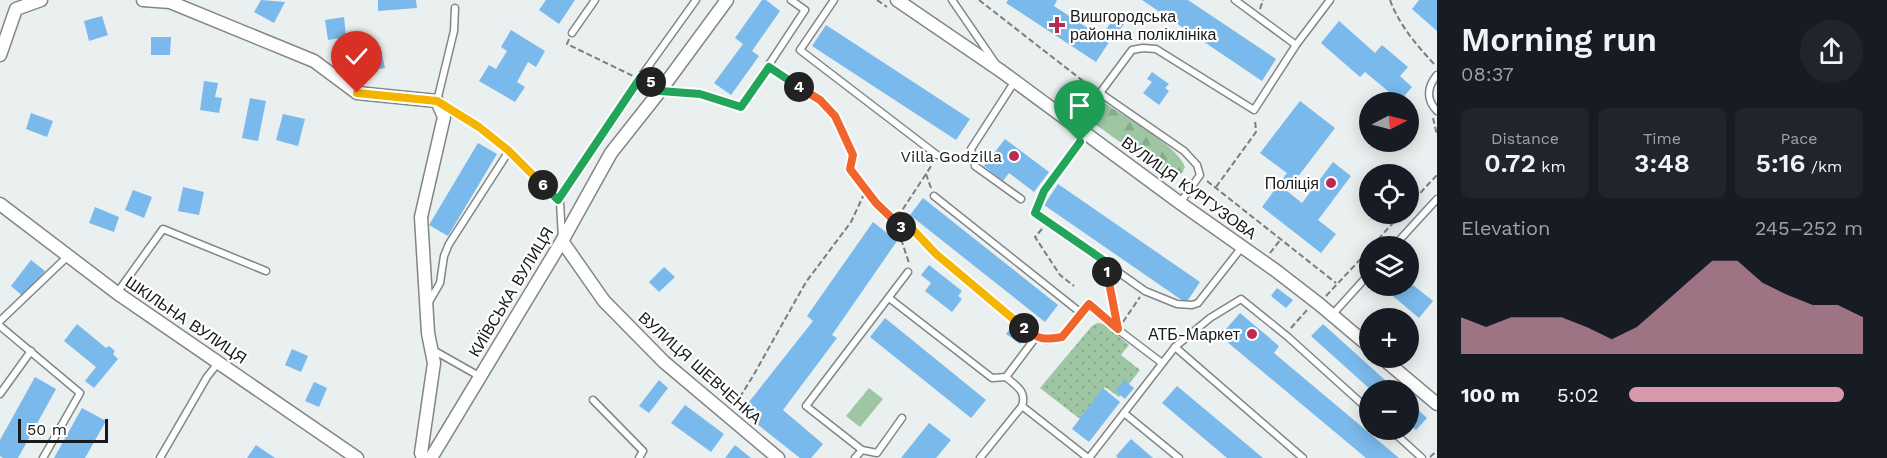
<!DOCTYPE html>
<meta charset="utf-8">
<style>
body{margin:0;font-family:"Work Sans",sans-serif;background:#20242c;color:#f1f3f6;height:100vh;display:flex;flex-direction:column;font-size:22px;white-space:nowrap}
*{box-sizing:border-box;margin:0}
p{font-size:20px;color:#9ea1a6}
.icon{flex:none;width:33px;height:33px;fill:none;stroke:currentColor;stroke-width:2;stroke-linecap:round;stroke-linejoin:round}
.map{position:relative;flex:1;overflow:hidden}
.sheet{display:flex;flex-direction:column;background:#171b24;width:450px}
.sheet>*{flex:none}
.needle{width:39px;rotate:84deg}
.fabs{position:absolute;left:1359px;top:92px;display:grid;gap:12px}
.fabs a{display:grid;place-items:center;width:60px;height:60px;border-radius:50%;background:#171b24;box-shadow:0 3px 15px #0003;font-size:30px}
.scale{position:absolute;left:18px;bottom:15px;width:90px;box-sizing:border-box;padding-left:6px;border:3px solid #191a1b;border-top:0;font-size:16px;line-height:21px;white-space:nowrap;color:#191a1b;-webkit-text-stroke:4px #fff;paint-order:stroke}
.pin{position:absolute;display:grid;place-items:center;width:51px;height:51px;color:#fff;margin:-62px -26px;border-radius:50% 50% 50% 0;rotate:-45deg;box-shadow:0 0 6px #0007}
.pin .icon{rotate:45deg}
.km{position:absolute;width:30px;height:30px;margin:-15px;border-radius:50%;background:#222;color:#fff;font-size:16px;line-height:30px;text-align:center}
.round{display:grid;place-items:center;flex:none;width:63px;height:63px;border-radius:32px;background:#20242c}
.overview{display:flex;align-items:center;justify-content:space-between;height:102px;padding:0 24px}
h1{font-size:33px;font-weight:600;line-height:45px}
.metrics{display:grid;grid-template-columns:repeat(3,1fr);gap:9px;height:102px;padding:6px 24px}
.metrics div{display:grid;align-content:center;border-radius:9px;background:#20242c;text-align:center}
.metrics b{font-size:26px;font-weight:600}
.metrics small{font-size:16px;font-weight:400}
.metrics p{font-size:16px}
.chart{height:168px;padding:12px 24px}
.chart p{display:flex;justify-content:space-between}
.chart svg{width:100%;height:108px;margin-top:6px;fill:#d899ad;opacity:.7}
ul{padding:0 24px;list-style:none;font-size:20px}
li{display:grid;grid-template-columns:96px 72px 1fr;align-items:center;height:45px}
li i{height:15px;border-radius:8px;background:#d899ad}
main{display:flex;flex:1;min-height:0}
.map>svg:first-child{display:block}
</style>
<main>
<div class="map">
<svg width="1437" height="458" viewBox="0 0 1437 458">
<defs>
<pattern id="grass-dots" width="8" height="8" patternUnits="userSpaceOnUse" patternTransform="scale(1.5)"><rect width="8" height="8" fill="#9ec6a3"/><path d="M2 2h.1M6 6h.1" fill="none" stroke="#88aa8c" stroke-width="1.8" stroke-linecap="round"/></pattern>
<pattern id="forest-firs" width="22" height="20" patternUnits="userSpaceOnUse" patternTransform="scale(1.5)"><rect width="22" height="20" fill="#9ec6a3"/><path d="M5 1l3.5 6h-7zM16 11l3.5 6h-7z" fill="#88aa8c"/></pattern>
</defs>
<rect width="100%" height="100%" fill="#eaeff0"/>
<polygon fill="url(#grass-dots)" points="1097,323 1105,324 1129,345 1121,355 1140,370 1119,397 1105,387 1080,419 1040,388 1092,326"/>
<path fill="url(#forest-firs)" d="M1091,98l9,2c19,13 79,46 85,67l-3,6 -6,4 -11,-2 -78,-57 -3,-9z"/>
<polygon fill="#9ec6a3" points="869,388 883,399 860,427 846,416"/>
<g fill="#7ab9eb">
<polygon points="261,0 285,2 274,23 254,12"/>
<polygon points="378,0 416,0 417,8 378,11"/>
<polygon points="546,0 575,0 559,24 539,10"/>
<polygon points="762,0 766,0 780,11 752,51 759,56 731,95 714,83 743,44 735,38"/>
<polygon points="1008,0 1057,0 1054,6 1109,42 1096,62 1006,3"/>
<polygon points="1142,0 1188,0 1276,59 1262,81"/>
<polygon points="1419,0 1437,0 1437,31 1412,9"/>
<polygon points="102,16 108,35 89,41 84,21"/>
<polygon points="344,17 346,37 328,40 325,20"/>
<polygon points="1115,17 1124,24 1113,39 1104,32"/>
<polygon points="1339,21 1375,53 1382,45 1408,67 1400,76 1412,87 1400,101 1365,72 1360,77 1321,43"/>
<polygon points="826,25 970,119 956,140 812,46"/>
<polygon points="511,30 545,51 536,67 528,62 517,82 525,87 515,102 479,81 489,65 496,69 507,51 501,47"/>
<polygon points="151,37 171,37 170,55 151,55"/>
<polygon points="380,46 385,68 368,71 363,49"/>
<polygon points="1152,72 1169,84 1165,88 1169,91 1159,105 1143,93 1152,82 1147,79"/>
<polygon points="204,81 218,83 215,97 222,98 219,113 200,110"/>
<polygon points="250,98 266,101 258,141 242,138"/>
<polygon points="1300,101 1335,128 1287,191 1302,203 1333,162 1351,176 1318,220 1336,234 1321,253 1262,207 1287,173 1260,153"/>
<polygon points="31,113 53,121 47,137 26,129"/>
<polygon points="283,114 305,119 298,146 276,140"/>
<polygon points="1005,139 1049,172 1034,192 1009,173 1003,181 984,166"/>
<polygon points="478,143 497,154 448,236 429,225"/>
<polygon points="1058,184 1200,282 1186,303 1044,205"/>
<polygon points="183,187 204,192 199,215 178,211"/>
<polygon points="133,190 152,197 144,218 125,210"/>
<polygon points="923,198 1058,305 1045,322 910,215"/>
<polygon points="95,207 119,217 114,232 89,223"/>
<polygon points="873,222 897,241 832,335 837,338 783,410 823,444 811,458 800,458 747,416 745,407 813,321 807,316"/>
<polygon points="31,260 45,271 24,297 11,286"/>
<polygon points="929,265 962,291 958,296 962,299 952,312 925,291 931,283 921,275"/>
<polygon points="664,267 675,277 659,292 649,282"/>
<polygon points="1408,281 1433,301 1419,318 1381,286 1408,285"/>
<polygon points="1277,288 1293,300 1286,308 1271,296"/>
<polygon points="1240,313 1279,346 1274,353 1399,458 1366,458 1220,336"/>
<polygon points="885,318 986,400 971,418 870,337"/>
<polygon points="77,324 106,348 109,346 115,351 113,354 118,359 94,388 85,381 96,367 64,341"/>
<polygon points="1323,324 1396,390 1371,390 1311,336"/>
<polygon points="1013,325 1026,336 1020,344 1006,334"/>
<polygon points="292,349 308,356 301,372 285,365"/>
<polygon points="35,377 56,389 18,458 3,458 0,456 0,440"/>
<polygon points="659,380 668,388 649,413 639,406"/>
<polygon points="1124,380 1134,388 1125,399 1115,391"/>
<polygon points="314,382 327,388 319,407 305,401"/>
<polygon points="1177,386 1263,458 1227,458 1162,403"/>
<polygon points="1103,388 1120,402 1089,442 1072,429"/>
<polygon points="1408,401 1427,418 1416,430 1408,424"/>
<polygon points="685,405 724,434 711,452 671,423"/>
<polygon points="82,408 106,421 85,458 54,458"/>
<polygon points="929,423 951,440 936,458 901,458"/>
<polygon points="1131,439 1153,458 1118,458 1116,456"/>
<polygon points="256,445 275,458 247,458"/>
<polygon points="735,445 751,458 725,458"/>
</g>
<g fill="none" stroke-linecap="round" stroke-linejoin="round">
<defs>
<g id="lane">
<polyline points="834,0 800,50 937,155"/>
<polyline points="952,0 996,64"/>
<polyline points="572,33 595,0"/>
<polyline points="1296,45 1330,0"/>
<polyline points="769,67 820,100 835,116 853,155 850,169"/>
<path d="M1437,75c-10,12 -11,25 0,36"/>
<polyline points="1015,81 971,149 975,166 1021,199"/>
<polyline points="661,91 700,94 741,107 805,10 791,0"/>
<polyline points="437,101 454,31 455,8"/>
<polyline points="934,196 1081,313"/>
<polyline points="558,200 640,78 696,0"/>
<polyline points="1180,203 1200,175 1197,165 1184,151 1100,93 1132,50 1143,48 1156,49 1254,110 1296,45 1235,0"/>
<polyline points="1035,213 1145,291 1177,304 1192,305 1198,303 1242,247"/>
<polyline points="1394,246 1437,199"/>
<polyline points="117,293 163,229 266,271"/>
<path d="M889,298l103,80 14,-1c10,9 21,14 16,29"/>
<polyline points="429,302 440,283 444,256 449,244 509,151 560,202 562,238"/>
<polyline points="1332,315 1370,273"/>
<polyline points="0,321 67,257"/>
<polyline points="0,326 80,393 43,458"/>
<polyline points="1175,347 1303,458"/>
<polyline points="433,350 479,376"/>
<polyline points="1006,377 1036,337 1046,340 1062,337 1089,304 1104,319 1162,363"/>
<polyline points="0,394 31,351"/>
<polyline points="593,400 643,451 639,458"/>
<polyline points="1124,413 1179,458"/>
<polyline points="1390,429 1422,458"/>
<polyline points="862,450 877,453 902,418"/>
<polyline points="160,458 207,377 218,363"/>
<polyline points="855,458 862,450 806,406 908,272"/>
<polyline points="980,458 1022,406 1088,458"/>
<polyline points="1089,458 1175,347 1210,318 1241,299 1288,337 1370,411"/>
</g>
<g id="street">
<polyline points="143,0 170,2 314,61 357,93 437,101 444,117 421,217 428,333 434,363 421,453 423,458"/>
<polyline points="897,0 1001,71 1180,203 1275,270 1319,304 1370,347"/>
<polyline points="0,55 16,9 41,0"/>
<polyline points="0,204 117,293 357,458"/>
<polyline points="562,241 604,301 664,362 778,458"/>
<polyline points="1381,357 1437,404"/>
<polyline points="431,458 562,241 611,153 660,91 727,0"/>
</g>
</defs>
<use href="#lane" stroke="#828687" stroke-width="9"/>
<use href="#street" stroke="#828687" stroke-width="15"/>
<g stroke="#7b7e7f" stroke-width="2" stroke-dasharray="6 3" stroke-linecap="butt">
<polyline points="877,0 887,7"/>
<polyline points="979,0 1092,88"/>
<path d="M1390,0c9,25 28,47 46,66"/>
<polyline points="1260,9 1263,0"/>
<polyline points="569,39 567,44 633,76"/>
<polyline points="1074,95 1084,82"/>
<polyline points="455,112 502,145"/>
<polyline points="1433,118 1437,135"/>
<polyline points="855,176 876,203 901,227 902,242 909,263"/>
<polyline points="1207,181 1336,283"/>
<polyline points="1216,187 1256,132 1255,119"/>
<polyline points="931,188 926,174 933,163"/>
<polyline points="1038,205 1044,191 1079,142"/>
<polyline points="1408,206 1437,175"/>
<polyline points="899,215 936,254 1029,332"/>
<polyline points="901,226 899,215 926,174"/>
<polyline points="1042,229 1035,237 1060,275 1074,286"/>
<polyline points="1372,246 1402,213"/>
<polyline points="1270,253 1281,239"/>
<polyline points="1108,276 1116,317"/>
<polyline points="1326,296 1370,249"/>
<polyline points="1123,322 1140,297"/>
<polyline points="1291,328 1307,310"/>
<polyline points="735,405 753,376 806,282 851,222 866,190"/>
<polyline points="1430,457 1437,451"/>
</g>
<use href="#lane" stroke="#fff" stroke-width="6"/>
<use href="#street" stroke="#fff" stroke-width="12"/>
</g>
<g fill="none" stroke-linecap="round" stroke-linejoin="round">
<defs>
<polyline id="split-1" points="1080,142 1044,191 1035,213 1106,262 1107,272"/>
<path id="split-2" d="M1024,328c15,12 20,12 38,9l27,-33 29,25 -11,-57"/>
<polyline id="split-3" points="901,227 899,215 936,254 1024,328"/>
<polyline id="split-4" points="799,87 820,100 835,116 853,155 850,169 876,203 901,227"/>
<polyline id="split-5" points="651,82 660,91 700,94 741,107 769,67 799,87"/>
<polyline id="split-6" points="543,185 558,200 640,78 651,82"/>
<polyline id="split-7" points="357,93 437,101 479,127 509,151 543,185"/>
</defs>
<use href="#split-1" stroke="#fff" stroke-width="12"/>
<use href="#split-2" stroke="#fff" stroke-width="12"/>
<use href="#split-3" stroke="#fff" stroke-width="12"/>
<use href="#split-4" stroke="#fff" stroke-width="12"/>
<use href="#split-5" stroke="#fff" stroke-width="12"/>
<use href="#split-6" stroke="#fff" stroke-width="12"/>
<use href="#split-7" stroke="#fff" stroke-width="12"/>
<use href="#split-1" stroke="#22a559" stroke-width="8"/>
<use href="#split-2" stroke="#f0652b" stroke-width="8"/>
<use href="#split-3" stroke="#f5b400" stroke-width="8"/>
<use href="#split-4" stroke="#f0652b" stroke-width="8"/>
<use href="#split-5" stroke="#22a559" stroke-width="8"/>
<use href="#split-6" stroke="#22a559" stroke-width="8"/>
<use href="#split-7" stroke="#f5b400" stroke-width="8"/>
</g>
<g fill="#ba2a53" stroke="#fff" stroke-width="2">
<path d="M1054 16h6v6h6v6h-6v6h-6v-6h-6v-6h6z"/>
<circle cx="1014" cy="156" r="6"/>
<circle cx="1331" cy="183" r="6"/>
<circle cx="1252" cy="334" r="6"/>
</g>
<g text-anchor="middle" dominant-baseline="central" stroke-width="4.5" stroke-linejoin="round" paint-order="stroke">
<g font-size="16" fill="#191a1b" stroke="#fff" text-anchor="end">
<text x="1070" y="16" text-anchor="start">Вишгородська<tspan x="1070" dy="18">районна поліклініка</tspan></text>
<text x="1002" y="156">Villa Godzilla</text>
<text x="1319" y="183">Поліція</text>
<text x="1240" y="334">АТБ-Маркет</text>
</g>
<g font-size="16" fill="#191a1b" stroke="#fff">
<text transform="translate(1189 188) rotate(36)">ВУЛИЦЯ КУРГУЗОВА</text>
<text transform="translate(511 292) rotate(-59)">КИЇВСЬКА ВУЛИЦЯ</text>
<text transform="translate(186 320) rotate(34)">ШКІЛЬНА ВУЛИЦЯ</text>
<text transform="translate(700 368) rotate(42)">ВУЛИЦЯ ШЕВЧЕНКА</text>
</g>
</g>
</svg>
<div class="fabs">
<a><svg class="needle" viewBox="-14 -14 28 28"><path d="M0-13l5 13h-10z" fill="#e53935"/><path d="M0 13l5-13h-10z" fill="#9ea1a6"/></svg></a>
<a><svg class="icon" aria-label="locate" viewBox="0 0 24 24"><circle cx="12" cy="12" r="6"/><path d="M12 2v4M12 18v4M2 12h4M18 12h4"/></svg></a>
<a><svg class="icon" aria-label="layers" viewBox="0 0 24 24"><path d="M12 4l9 5-9 5-9-5zM3 14l9 5 9-5"/></svg></a>
<a>+</a>
<a>−</a>
</div>
<div class="scale">50 m</div>
<div class="pin" style="left:1080px;top:142px;background:#1e9e55"><svg class="icon" aria-label="arrive" viewBox="0 0 24 24"><path d="M6 21V4h12l-3 4 3 4H6"/></svg></div>
<div class="pin" style="left:357px;top:93px;background:#d93025"><svg class="icon" aria-label="check" viewBox="0 0 24 24"><path d="M5 12l5 5 9-10"/></svg></div>
<b class="km" style="left:1107px;top:272px">1</b>
<b class="km" style="left:1024px;top:328px">2</b>
<b class="km" style="left:901px;top:227px">3</b>
<b class="km" style="left:799px;top:87px">4</b>
<b class="km" style="left:651px;top:82px">5</b>
<b class="km" style="left:543px;top:185px">6</b>
</div>
<section class="sheet">
<div class="overview"><div><h1>Morning run</h1><p>08:37</p></div><a class="round"><svg class="icon" aria-label="share" viewBox="0 0 24 24"><path d="M12 15V3M7 8l5-5 5 5M5 13v7h14v-7"/></svg></a></div>
<div class="metrics">
<div><p>Distance</p><b>0.72<small> km</small></b></div>
<div><p>Time</p><b>3:48</b></div>
<div><p>Pace</p><b>5:16<small> /km</small></b></div>
</div>
<div class="chart"><p><span>Elevation</span>245–252 m</p>
<svg viewBox="0 0 160 44" preserveAspectRatio="none"><path d="M0 44V29L10 33L20 29L30 29L40 29L50 33L60 38L70 33L80 24L90 15L100 6L110 6L120 15L130 20L140 24L150 24L160 29V44z"/></svg>
</div>
<ul>
<li><b>100 m</b>5:02<i style="width:92%"></i></li>
</ul>
</section>
</main>
